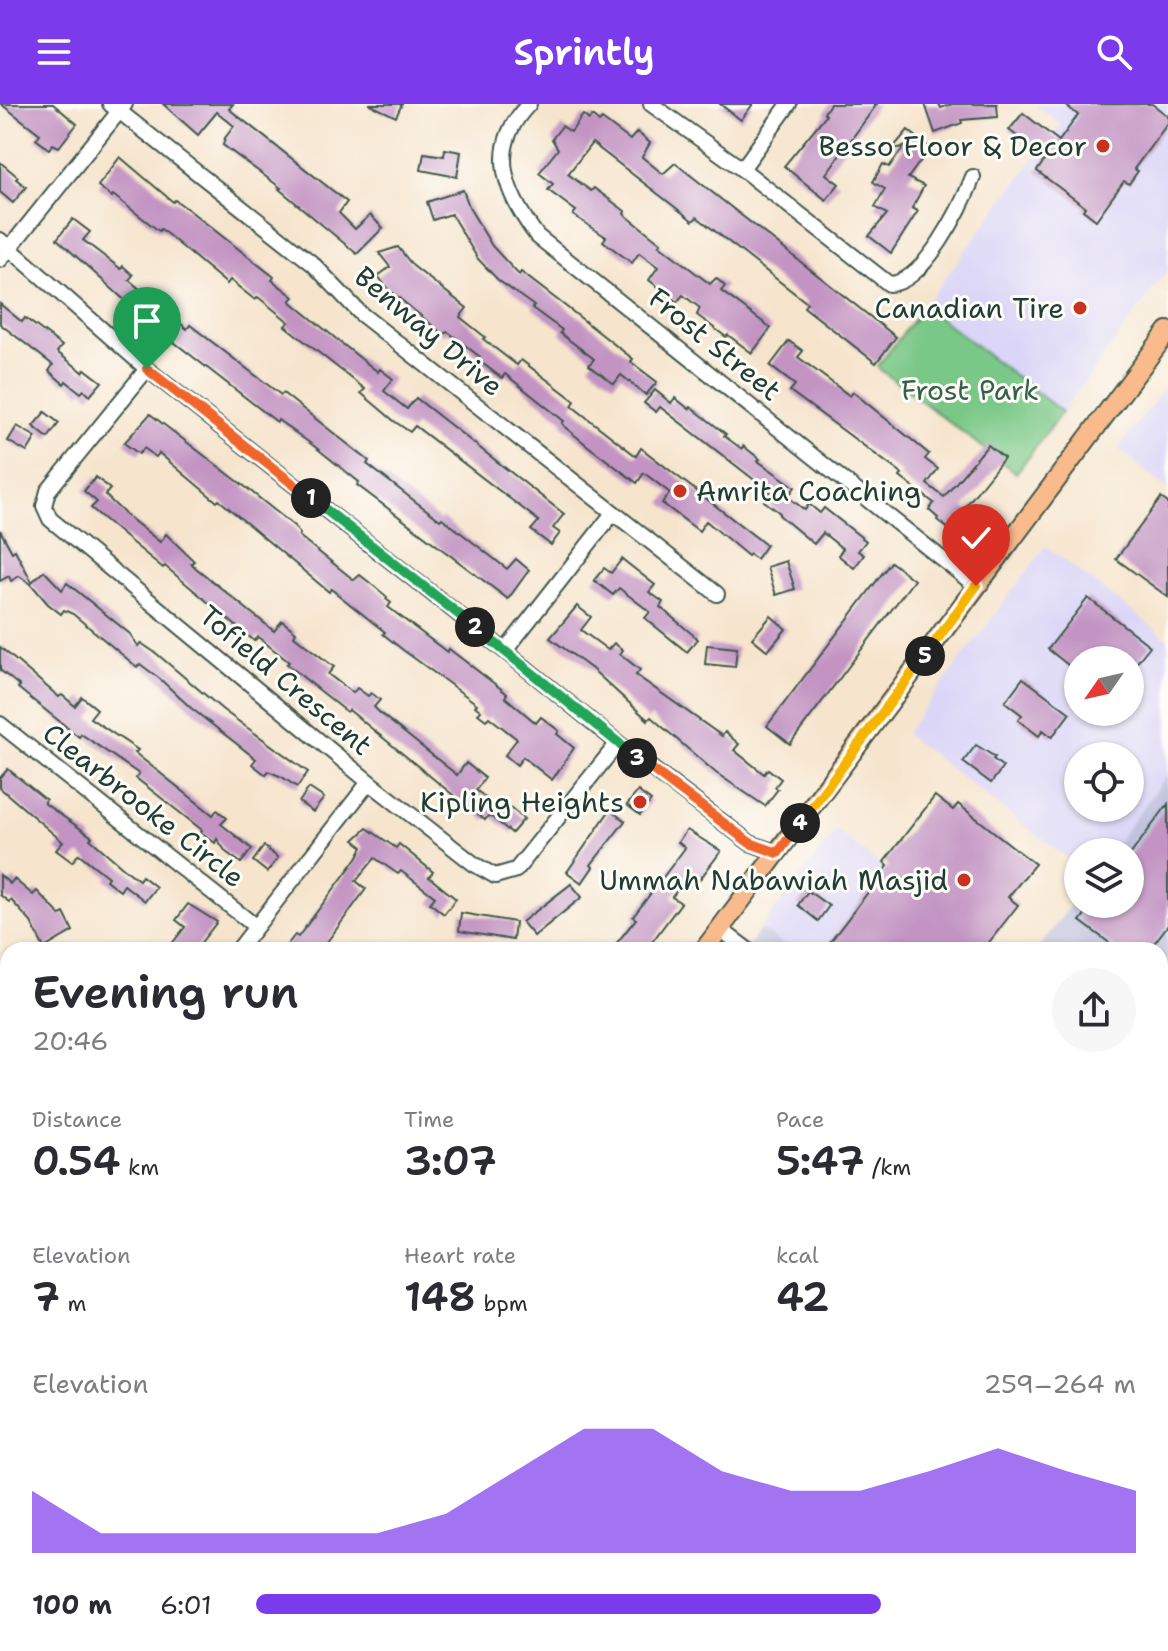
<!DOCTYPE html>
<meta charset="utf-8">
<style>
body{margin:0;font-family:"Shantell Sans",sans-serif;background:#f7f7f7;color:#2b2b33;height:100vh;display:flex;flex-direction:column;font-size:30px;white-space:nowrap}
*{box-sizing:border-box;margin:0}
p{font-size:26px;color:#7c7c81}
.icon{flex:none;width:44px;height:44px;fill:none;stroke:currentColor;stroke-width:2;stroke-linecap:round;stroke-linejoin:round}
.map{position:relative;flex:1;overflow:hidden}
.sheet{position:absolute;left:0px;top:838px;width:1168px;height:710px;display:flex;flex-direction:column;background:#fff;border-radius:24px 24px 0 0;box-shadow:0 2px 6px #0004}
.sheet>*{flex:none}
.needle{width:52px;rotate:236deg}
.controls{position:absolute;left:1064px;top:542px;display:grid;gap:16px}
.controls a{display:grid;place-items:center;width:80px;height:80px;border-radius:50%;background:#fff;box-shadow:0 2px 6px #0004;font-size:40px}
.pin{position:absolute;display:grid;place-items:center;width:68px;height:68px;color:#fff;margin:-82px -34px;border-radius:50% 50% 50% 0;rotate:-45deg;box-shadow:0 0 8px #0007}
.pin .icon{rotate:45deg}
.km{position:absolute;width:40px;height:40px;margin:-20px;border-radius:50%;background:#222;color:#fff;font-size:22px;line-height:40px;text-align:center}
.round{display:grid;place-items:center;flex:none;width:84px;height:84px;border-radius:42px;background:#f7f7f7}
.head{display:flex;align-items:center;justify-content:space-between;height:136px;padding:0 32px}
h1{font-size:44px;font-weight:600;line-height:60px}
.stats{display:grid;grid-template-columns:repeat(3,1fr);gap:12px;height:136px;padding:8px 32px}
.stats div{display:grid;align-content:center}
.stats b{font-size:40px;font-weight:600}
.stats small{font-size:22px;font-weight:400}
.stats p{font-size:22px}
.chart{height:224px;padding:16px 32px}
.chart p{display:flex;justify-content:space-between}
.chart svg{width:100%;height:144px;margin-top:8px;fill:#7c3aed;opacity:.7}
ul{padding:0 32px;list-style:none;font-size:26px}
li{display:grid;grid-template-columns:128px 96px 1fr;align-items:center;height:60px}
li i{height:20px;border-radius:10px;background:#7c3aed}
header{display:flex;justify-content:space-between;align-items:center;height:104px;padding:0 32px;background:#7c3aed;color:#fff;font-size:36px;font-weight:600}
.map>svg:first-child{display:block}
</style>
<header><svg class="icon" aria-label="menu" viewBox="0 0 24 24"><path d="M4 6h16M4 12h16M4 18h16"/></svg>Sprintly<svg class="icon" aria-label="search" viewBox="0 0 24 24"><circle cx="10" cy="10" r="6"/><path d="M15 15l6 6"/></svg></header>
<div class="map">
<svg width="1168" height="1547" viewBox="0 0 1168 1547">
<rect width="100%" height="100%" fill="#fdfcf7"/>
<filter id="ink" filterUnits="userSpaceOnUse"><feTurbulence type="fractalNoise" baseFrequency=".0125" numOctaves="2"/><feDisplacementMap in="SourceGraphic" scale="16" xChannelSelector="R" yChannelSelector="G"/><feConvolveMatrix kernelMatrix="1 2 1 2 8 2 1 2 1" color-interpolation-filters="sRGB"/></filter>
<filter id="wash" filterUnits="userSpaceOnUse"><feTurbulence type="fractalNoise" baseFrequency=".006" numOctaves="4" result="noise"/><feDisplacementMap in="SourceGraphic" scale="32" xChannelSelector="R" yChannelSelector="G"/><feGaussianBlur stdDeviation="1.8" result="paint"/><feColorMatrix in="noise" values="0 0 0 0 0 0 0 0 0 0 0 0 0 0 0 0 0 1.4 0 .05"/><feComposite in="paint" operator="in"/></filter>
<g filter="url(#wash)">
<rect width="100%" height="100%" fill="#f6e4cc"/>
<g fill="#dbd6f7" fill-rule="evenodd">
<polygon points="1035,0 1168,0 1168,166 1062,308 924,202 1060,20"/>
<polygon points="1168,280 1168,386 1118,344"/>
<path d="M1046,442l122,93v134l-58,79h-32v14l-173,-132zM1078,556h52v52h-52zM1078,652h52v52h-52z"/>
<polygon points="836,726 911,786 867,846 791,846 761,825"/>
<polygon points="8,1320 8,1466 0,1444 0,1331"/>
<polygon points="56,1540 150,1540 144,1547 65,1547"/>
<polygon points="270,1540 486,1540 481,1547 279,1547"/>
</g>
<g fill="#c1c2dd">
<polygon points="1168,669 1168,1547 481,1547 486,1540 1160,1540 1160,846 1037,846 1078,791 1078,800 1130,800 1130,748 1110,748"/>
<polygon points="761,825 791,846 745,846"/>
</g>
<polygon fill="#7ac887" stroke="#4c825e" stroke-width="2" points="924,202 1062,308 1016,369 877,263"/>
<g id="blocks">
<g fill="#c394c3">
<polygon points="1,0 53,0 77,20 59,43 53,40 49,45 36,35 40,30"/>
<polygon points="163,0 233,0 229,5 347,98 339,109 355,125 370,111 383,124 357,150 279,85 281,84 223,41 225,34 234,22 217,8 198,31"/>
<polygon points="369,0 402,0 396,13"/>
<polygon points="720,0 753,0 741,16"/>
<polygon points="830,0 877,0 826,70 839,80 826,96 784,62 826,11 824,9"/>
<polygon points="925,0 939,0 941,4 952,0 997,0 998,13 961,16 962,19 935,29"/>
<polygon points="1064,0 1152,0 1168,12 1168,19 1134,65 1138,67 1129,80 1124,77 1096,116 1083,106 1085,103 1037,67 1046,54 1009,26 1023,9 1059,37 1078,11"/>
<polygon points="583,11 589,16 592,12 599,18 602,15 630,36 637,28 650,39 642,53 663,70 675,59 896,233 876,259 804,203 807,199 697,113 693,117 592,39 568,70 591,87 594,84 625,107 624,110 661,139 659,141 710,180 716,174 725,182 721,187 771,224 752,249 728,231 726,233 697,211 700,204 683,191 677,198 649,176 658,163 639,149 632,159 603,137 606,133 573,111 576,107 548,86 553,80 539,69 558,45 552,35 562,22 571,28"/>
<polygon points="908,26 930,44 908,74 924,82 912,104 918,107 891,149 869,132 887,110 875,103 885,85 873,78 883,60 889,63 904,43 892,45"/>
<polygon points="445,45 461,48 457,73 421,66 424,49 444,52"/>
<polygon points="120,53 173,98 175,96 189,106 274,173 272,176 294,193 290,197 340,238 378,268 380,265 393,275 384,287 407,305 416,294 564,410 553,424 560,429 551,441 531,426 539,417 415,322 410,328 394,317 361,289 365,285 285,222 289,218 258,193 255,196 230,176 227,180 161,125 159,127 113,91 112,93 98,82"/>
<polygon points="0,58 18,73 16,75 26,83 13,99 0,88"/>
<polygon points="463,86 470,105 492,142 519,171 521,168 573,208 633,255 631,258 657,278 646,291 621,271 614,280 589,261 594,255 560,229 562,226 532,204 534,202 498,176 478,155 451,110 433,116 427,98"/>
<polygon points="73,115 90,128 83,136 121,165 123,162 133,171 129,176 187,225 190,221 281,291 283,289 369,357 367,360 412,395 440,416 442,414 507,465 516,455 529,466 508,495 357,381 359,378 314,342 278,316 277,318 152,221 57,135"/>
<polygon points="398,143 413,162 467,204 460,213 485,233 483,235 517,261 521,256 575,297 572,302 636,352 641,344 766,441 756,455 750,450 748,452 706,417 699,427 662,399 670,389 644,369 637,379 588,342 566,324 562,319 564,317 505,270 502,274 478,256 480,253 448,228 443,230 388,185 378,172 390,163 379,149"/>
<polygon points="0,200 22,218 25,214 48,231 62,242 57,248 83,268 85,265 102,278 90,292 84,286 81,289 66,277 64,280 49,267 53,261 0,220"/>
<polygon points="789,237 803,247 798,253 850,292 853,288 929,350 925,355 938,365 927,380 944,393 988,341 1004,354 964,404 975,412 962,428 953,420 949,425 937,416 938,414 929,406 934,399 900,373 902,370 790,287 795,281 770,262"/>
<polygon points="655,286 671,299 675,294 689,305 691,303 726,330 724,332 742,345 743,342 760,355 758,357 795,383 788,393 805,406 809,400 820,409 824,404 866,437 858,447 864,451 854,464 838,451 843,445 823,429 814,440 779,411 780,409 764,397 770,388 660,303 656,308 644,299"/>
<polygon points="45,308 59,319 48,334 33,322"/>
<polygon points="150,310 248,385 294,422 300,430 299,432 354,476 360,471 374,482 387,493 386,495 391,499 388,503 447,548 449,545 500,584 507,590 505,593 536,619 541,613 559,627 557,630 574,644 552,676 523,653 517,661 505,651 517,635 489,613 486,616 478,610 481,607 475,602 477,600 403,546 383,530 385,528 331,485 329,488 219,396 217,398 159,349 156,353 144,344 139,350 124,339"/>
<polygon points="17,322 36,333 27,348 8,337"/>
<polygon points="96,373 110,385 105,391 126,411 160,438 166,430 194,457 191,459 196,464 274,527 282,517 296,528 294,532 334,563 328,570 353,589 357,584 368,592 371,589 380,596 374,603 380,609 457,671 466,659 485,674 476,686 505,709 510,703 524,715 512,729 489,711 485,716 458,695 349,606 347,608 308,577 287,560 289,558 258,533 254,537 165,462 163,464 124,432 91,404 97,398 84,387"/>
<polygon points="1161,394 1168,399 1168,493 1116,455"/>
<polygon points="0,426 12,448 15,446 32,478 44,467 62,486 67,479 130,530 138,542 141,539 157,550 223,606 308,668 297,683 282,673 268,667 266,671 252,660 256,655 191,604 160,575 140,560 137,563 73,510 64,506 61,510 48,500 31,480 19,472 11,477 9,472 0,477"/>
<polygon points="622,455 655,481 649,488 663,498 660,503 698,535 687,548 645,514 650,508 619,484 613,491 594,476 604,464 611,469"/>
<polygon points="786,457 795,485 776,491 767,463"/>
<polygon points="891,458 914,476 790,640 767,622"/>
<polygon points="1088,494 1150,542 1130,567 1130,556 1078,556 1078,569 1048,545"/>
<polygon points="577,502 591,513 581,526 608,546 614,539 623,546 620,550 640,566 636,571 722,632 725,628 739,640 734,646 764,670 768,665 781,675 775,683 778,685 765,702 716,669 651,613 648,616 592,565 550,534"/>
<polygon points="771,512 786,525 768,547 752,534"/>
<polygon points="707,541 737,544 735,563 705,560"/>
<polygon points="0,543 59,593 62,591 75,602 82,593 97,605 90,614 138,646 135,649 213,711 217,706 227,714 221,720 252,745 241,759 226,748 217,735 215,739 201,728 202,726 136,674 139,670 81,630 79,633 18,584 20,582 0,566"/>
<polygon points="1023,574 1070,609 1052,633 1043,626 1039,632 1018,616 1022,611 1005,598"/>
<polygon points="976,641 995,653 993,655 1003,663 991,679 963,658"/>
<polygon points="8,665 46,696 44,699 92,733 90,735 127,767 139,776 142,772 156,783 145,797 124,781 120,787 106,776 108,773 79,750 72,758 56,746 63,738 0,684 0,674"/>
<polygon points="309,684 324,694 313,708 299,698"/>
<polygon points="638,687 651,697 640,711 627,701"/>
<polygon points="935,692 953,706 958,700 1035,760 1008,793 1018,801 983,846 824,846 888,762 884,758"/>
<polygon points="1168,700 1168,821 1149,846 1119,846 1080,817 1093,800 1130,800 1130,751"/>
<polygon points="610,706 625,717 591,761 593,763 582,779 567,768"/>
<polygon points="367,724 396,744 399,740 433,768 429,773 456,795 444,810 430,799 435,793 401,767 398,770 375,754 356,777 366,785 321,846 283,846 295,831 298,833 357,754 363,743 354,736"/>
<polygon points="687,726 721,747 694,783 685,776 672,793 681,799 646,846 622,846 615,841 636,815 633,813 685,744 678,738"/>
<polygon points="264,742 278,754 267,768 253,757"/>
<polygon points="0,771 10,780 14,775 33,791 37,787 60,811 64,809 73,827 44,844 31,818 11,796 9,798 0,791"/>
<polygon points="571,780 582,793 534,832 522,818"/>
<polygon points="808,787 829,802 818,817 798,801"/>
<polygon points="188,800 217,818 195,846 167,846 185,823 176,816"/>
<polygon points="461,809 515,818 513,836 459,827"/>
</g>
</g>
</g>
<g filter="url(#ink)">
<use href="#blocks" fill-opacity="0" stroke="#3f564b" stroke-width="2"/>
<g fill="none" stroke-linecap="round" stroke-linejoin="round">
<defs>
<g id="minor">
<polyline points="110,0 313,160 361,210 717,490"/>
<path d="M529,0c-43,44 -24,89 8,132l439,350"/>
<polyline points="651,0 742,65 789,0"/>
<path d="M742,65l147,115c35,0 73,-78 84,-107"/>
<polyline points="0,136 147,265 505,547 618,639 750,739 778,749"/>
<polyline points="0,156 125,0"/>
<polyline points="147,265 48,387 44,402 50,415 369,678 474,760 495,772 516,766 618,639"/>
<polyline points="505,547 613,409"/>
<polyline points="0,620 255,822"/>
<polyline points="720,825 748,846"/>
<polyline points="238,846 369,678"/>
<polyline points="1160,1131 1168,1120"/>
<polyline points="0,1147 8,1153"/>
<polyline points="0,1175 8,1164"/>
<polyline points="1160,1208 1168,1219"/>
<polyline points="240,1540 250,1547"/>
<polyline points="900,1540 906,1547"/>
<polyline points="803,1547 811,1540"/>
</g>
<g id="major">
<polyline points="704,846 1168,227"/>
<polyline points="178,1547 183,1540"/>
</g>
</defs>
<use href="#minor" stroke="#3f564b" stroke-width="18"/>
<use href="#major" stroke="#3f564b" stroke-width="22"/>
<use href="#minor" stroke="#fff" stroke-width="14"/>
<use href="#major" stroke="#fabb8c" stroke-width="18"/>
</g>
</g>
<g fill="none" stroke-linecap="round" stroke-linejoin="round" filter="url(#ink)">
<defs>
<polyline id="split-1" points="147,265 311,394"/>
<polyline id="split-2" points="311,394 475,523"/>
<polyline id="split-3" points="475,523 637,654"/>
<polyline id="split-4" points="637,654 750,739 778,749 800,719"/>
<polyline id="split-5" points="800,719 925,552"/>
<polyline id="split-6" points="925,552 976,482"/>
</defs>
<use href="#split-1" stroke="#fff" stroke-width="16"/>
<use href="#split-2" stroke="#fff" stroke-width="16"/>
<use href="#split-3" stroke="#fff" stroke-width="16"/>
<use href="#split-4" stroke="#fff" stroke-width="16"/>
<use href="#split-5" stroke="#fff" stroke-width="16"/>
<use href="#split-6" stroke="#fff" stroke-width="16"/>
<use href="#split-1" stroke="#f0652b" stroke-width="10"/>
<use href="#split-2" stroke="#22a559" stroke-width="10"/>
<use href="#split-3" stroke="#22a559" stroke-width="10"/>
<use href="#split-4" stroke="#f0652b" stroke-width="10"/>
<use href="#split-5" stroke="#f5b400" stroke-width="10"/>
<use href="#split-6" stroke="#f5b400" stroke-width="10"/>
</g>
<g fill="#c8321e" stroke="#fdfcf7" stroke-width="3">
<circle cx="1103" cy="42" r="8"/>
<circle cx="1080" cy="204" r="8"/>
<circle cx="680" cy="387" r="8"/>
<circle cx="640" cy="698" r="8"/>
<circle cx="964" cy="776" r="8"/>
</g>
<g text-anchor="middle" dominant-baseline="central" stroke-width="6" stroke-linejoin="round" paint-order="stroke">
<g font-size="28" fill="#1f3d34" stroke="#fdfcf7" text-anchor="end">
<text x="1087" y="42">Besso Floor &amp; Decor</text>
<text x="1064" y="204">Canadian Tire</text>
<text x="696" y="387" text-anchor="start">Amrita Coaching</text>
<text x="624" y="698">Kipling Heights</text>
<text x="948" y="776">Ummah Nabawiah Masjid</text>
</g>
<g font-size="28" fill="#1f3d34" stroke="#fdfcf7">
<text transform="translate(429 227) rotate(40)">Benway Drive</text>
<text transform="translate(715 240) rotate(39)">Frost Street</text>
<text transform="translate(286 576) rotate(40)">Tofield Crescent</text>
<text transform="translate(144 701) rotate(38)">Clearbrooke Circle</text>
</g>
<g font-size="28" fill="#366049" stroke="#fdfcf7">
<text x="970" y="286">Frost Park</text>
</g>
</g>
</svg>
<div class="controls">
<a><svg class="needle" viewBox="-14 -14 28 28"><path d="M0-13l5 13h-10z" fill="#e53935"/><path d="M0 13l5-13h-10z" fill="#7c7c81"/></svg></a>
<a><svg class="icon" aria-label="locate" viewBox="0 0 24 24"><circle cx="12" cy="12" r="6"/><path d="M12 2v4M12 18v4M2 12h4M18 12h4"/></svg></a>
<a><svg class="icon" aria-label="layers" viewBox="0 0 24 24"><path d="M12 4l9 5-9 5-9-5zM3 14l9 5 9-5"/></svg></a>
</div>
<div class="pin" style="left:147px;top:265px;background:#1e9e55"><svg class="icon" aria-label="arrive" viewBox="0 0 24 24"><path d="M6 21V4h12l-3 4 3 4H6"/></svg></div>
<div class="pin" style="left:976px;top:482px;background:#d93025"><svg class="icon" aria-label="check" viewBox="0 0 24 24"><path d="M5 12l5 5 9-10"/></svg></div>
<b class="km" style="left:311px;top:394px">1</b>
<b class="km" style="left:475px;top:523px">2</b>
<b class="km" style="left:637px;top:654px">3</b>
<b class="km" style="left:800px;top:719px">4</b>
<b class="km" style="left:925px;top:552px">5</b>
<section class="sheet">
<div class="head"><div><h1>Evening run</h1><p>20:46</p></div><a class="round"><svg class="icon" aria-label="share" viewBox="0 0 24 24"><path d="M12 15V3M7 8l5-5 5 5M5 13v7h14v-7"/></svg></a></div>
<div class="stats">
<div><p>Distance</p><b>0.54<small> km</small></b></div>
<div><p>Time</p><b>3:07</b></div>
<div><p>Pace</p><b>5:47<small> /km</small></b></div>
</div>
<div class="stats">
<div><p>Elevation</p><b>7<small> m</small></b></div>
<div><p>Heart rate</p><b>148<small> bpm</small></b></div>
<div><p>kcal</p><b>42</b></div>
</div>
<div class="chart"><p><span>Elevation</span>259–264 m</p>
<svg viewBox="0 0 160 44" preserveAspectRatio="none"><path d="M0 44V25L10 38L20 38L30 38L40 38L50 38L60 32L70 19L80 6L90 6L100 19L110 25L120 25L130 19L140 12L150 19L160 25V44z"/></svg>
</div>
<ul>
<li><b>100 m</b>6:01<i style="width:71%"></i></li>
</ul>
</section>
</div>
